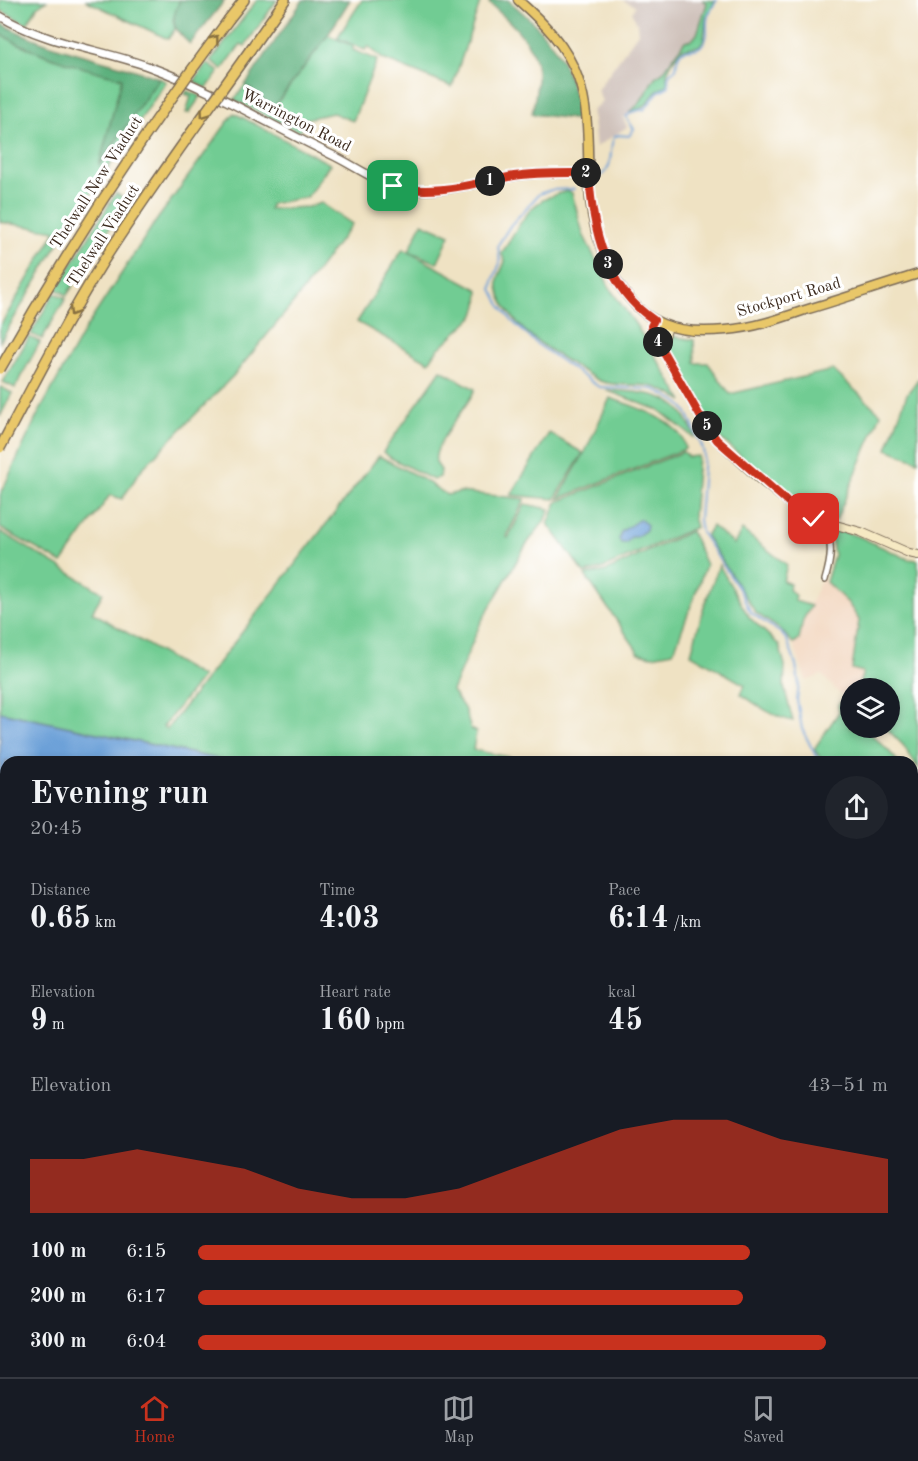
<!DOCTYPE html>
<meta charset="utf-8">
<style>
body{margin:0;font-family:"Old Standard TT",serif;background:#20242c;color:#f1f3f6;height:100vh;display:flex;flex-direction:column;font-size:22px;white-space:nowrap}
*{box-sizing:border-box;margin:0}
p{font-size:20px;color:#9ea1a6}
.icon{flex:none;width:33px;height:33px;fill:none;stroke:currentColor;stroke-width:2;stroke-linecap:round;stroke-linejoin:round}
.map{position:relative;flex:1;overflow:hidden}
.sheet{position:absolute;left:0px;top:756px;width:918px;height:621px;display:flex;flex-direction:column;background:#171b24;border-radius:18px 18px 0 0;box-shadow:0 3px 9px #0003}
.sheet>*{flex:none}
.fabs{position:absolute;left:840px;top:678px;display:grid;gap:12px}
.fabs a{display:grid;place-items:center;width:60px;height:60px;border-radius:50%;background:#171b24;box-shadow:0 3px 9px #0003;font-size:30px}
.pin{position:absolute;display:grid;place-items:center;width:51px;height:51px;color:#fff;margin:-26px;border-radius:12px;box-shadow:0 3px 9px #0006}
.km{position:absolute;width:30px;height:30px;margin:-15px;border-radius:50%;background:#222;color:#fff;font-size:16px;line-height:30px;text-align:center}
.round{display:grid;place-items:center;flex:none;width:63px;height:63px;border-radius:32px;background:#20242c}
.head{display:flex;align-items:center;justify-content:space-between;height:102px;padding:0 30px}
h1{font-size:33px;font-weight:600;line-height:45px}
.stats{display:grid;grid-template-columns:repeat(3,1fr);gap:9px;height:102px;padding:6px 30px}
.stats div{display:grid;align-content:center}
.stats b{font-size:30px;font-weight:600}
.stats small{font-size:16px;font-weight:400}
.stats p{font-size:16px}
.chart{height:168px;padding:12px 30px}
.chart p{display:flex;justify-content:space-between}
.chart svg{width:100%;height:108px;margin-top:6px;fill:#c8321e;opacity:.7}
ul{padding:0 30px;list-style:none;font-size:20px}
li{display:grid;grid-template-columns:96px 72px 1fr;align-items:center;height:45px}
li i{height:15px;border-radius:8px;background:#c8321e}
.menu{display:flex;justify-content:space-around;align-items:center;height:84px;border-top:2px solid #363941;background:#171b24;font-size:16px;color:#9ea1a6}
.menu a{display:grid;justify-items:center;gap:3px}
.menu .current{color:#c8321e}
.map>svg:first-child{display:block}
</style>
<div class="map">
<svg width="918" height="1377" viewBox="0 0 918 1377">
<rect width="100%" height="100%" fill="#fff"/>
<filter id="ink" filterUnits="userSpaceOnUse"><feTurbulence type="fractalNoise" baseFrequency=".0167" numOctaves="2"/><feDisplacementMap in="SourceGraphic" scale="12" xChannelSelector="R" yChannelSelector="G"/><feConvolveMatrix kernelMatrix="1 2 1 2 8 2 1 2 1" color-interpolation-filters="sRGB"/></filter>
<filter id="wash" filterUnits="userSpaceOnUse"><feTurbulence type="fractalNoise" baseFrequency=".008" numOctaves="4" result="noise"/><feDisplacementMap in="SourceGraphic" scale="24" xChannelSelector="R" yChannelSelector="G"/><feGaussianBlur stdDeviation="1.35" result="paint"/><feColorMatrix in="noise" values="0 0 0 0 0 0 0 0 0 0 0 0 0 0 0 0 0 1.4 0 .05"/><feComposite in="paint" operator="in"/></filter>
<g filter="url(#wash)">
<rect width="100%" height="100%" fill="#efe2c3"/>
<polygon fill="#f2d5bd" points="822,578 848,603 859,620 852,668 863,671 858,688 850,688 850,700 848,703 822,675 806,681 793,643 799,640 803,620"/>
<polygon fill="#cfc1ba" points="622,0 702,0 707,3 697,34 693,39 685,41 663,72 655,77 639,104 623,118 627,127 596,147 592,111 602,101 597,90 638,33 637,23 632,13 635,6"/>
<g fill="#71cc93" stroke="#567b58" stroke-width="1.5">
<polygon points="0,0 47,0 37,7 27,24 0,10"/>
<polygon points="85,0 180,0 173,20 175,29 168,39"/>
<polygon points="257,0 277,0 245,46 241,44 222,70 211,61"/>
<polygon points="362,0 481,0 452,87 383,59 368,46 365,50 337,38"/>
<path d="M702,0l13,1 -9,17 -2,22 -5,6 -17,3c-8,10 -19,23 -14,35 -4,4 -9,4 -12,8 -12,13 -7,15 -27,20l10,-8 16,-27 8,-5 22,-31 8,-2 4,-5 10,-31z"/>
<path d="M0,34c39,21 79,33 122,44l-22,86 59,-86 7,4 -102,152 -64,108v-16l56,-95 -56,-9z"/>
<polygon points="328,35 353,46 353,50 377,60 353,121 333,113 306,119 299,132 234,100 245,85 274,107"/>
<polygon points="207,63 219,72 207,88 194,82"/>
<polygon points="187,91 201,96 189,113 186,113 191,96 185,94"/>
<polygon points="234,113 330,164 307,197 271,204 269,209 308,207 321,203 352,224 295,301 234,375 141,470 122,499 110,495 62,563 0,528 0,495 37,416 84,331 151,228"/>
<path d="M569,191l3,2 11,41 28,56 25,35 47,76c-10,-6 -21,-13 -33,-15 -16,-3 -35,1 -50,-5 -8,-3 -16,-10 -24,-14 -29,-18 -71,-43 -78,-80 -2,-10 4,-16 7,-26l-4,-8c6,-6 8,-12 13,-20 15,-25 25,-36 55,-42z"/>
<polygon points="116,193 127,201 67,295 56,289"/>
<polygon points="422,223 450,235 437,263 409,251"/>
<polygon points="403,249 479,290 478,305 475,315 437,350 429,362 357,322"/>
<polygon points="54,293 66,298 42,339 31,334"/>
<polygon points="667,335 694,340 695,363 708,363 730,394 833,370 881,414 836,520 805,508 790,499 792,496 789,494 787,496 720,438 706,418 664,345"/>
<polygon points="29,337 40,342 15,388 3,382"/>
<path d="M441,370l34,19c-6,17 -44,56 -39,73 1,3 3,5 5,8l-1,7 -7,3 -42,-22 -8,-6z"/>
<polygon points="918,379 918,461 887,449 907,394"/>
<polygon points="1,387 12,393 0,417 0,388"/>
<path d="M606,390c29,2 66,1 81,30 3,6 7,11 7,18l-34,-27z"/>
<path d="M610,398c22,8 74,22 75,51l-127,50 28,-49z"/>
<polygon points="549,433 583,453 555,499 511,495"/>
<polygon points="683,452 688,457 698,456 693,517 696,527 601,569 584,573 548,524 557,502"/>
<polygon points="379,456 421,478 447,495 460,492 525,499 506,537 508,538 525,504 550,509 546,519 526,545 481,622 452,691 464,708 471,729 476,732 473,750 533,762 232,762 0,712 0,531 103,593 92,612 202,677 163,727 167,729"/>
<polygon points="712,526 734,544 742,530 787,565 783,581 790,584 789,589 795,596 795,601 811,606 803,620 799,640 793,643 781,630 756,613 706,536"/>
<polygon points="835,529 860,537 908,559 918,560 918,768 903,745 886,728 890,728 890,688 858,688 863,672 852,669 859,620 848,603 826,582 834,555 831,535"/>
<polygon points="691,531 706,565 676,646 673,652 652,656 639,653 585,575 606,571"/>
<path d="M719,565l30,52 30,28 6,20 -1,22 9,34c-20,-4 -36,-16 -52,-27l4,-9 -54,-31 13,-48z"/>
<path d="M840,702l10,10v16h15c10,11 24,21 33,34h-75l-9,-13 25,-37 -1,-7z"/>
<polygon points="918,805 918,835 913,865 918,867 918,912 912,911 912,822"/>
<polygon points="918,1104 918,1377 815,1377 820,1371 912,1371 912,1124"/>
</g>
<g fill="#5cb07d" stroke="#4c6d4e" stroke-width="1.5">
<path d="M180,0h45l-35,44c-17,-15 -21,-22 -10,-44z"/>
<polygon points="303,0 350,0 328,35 274,107 245,85"/>
<path d="M490,0h18c46,38 61,61 72,120l-48,-6c3,-14 6,-29 5,-43 -2,-29 -28,-50 -48,-68z"/>
<path d="M0,23c49,27 107,36 159,55l-60,88 23,-88c-43,-11 -83,-22 -122,-44z"/>
<polygon points="0,819 6,820 6,855 0,853"/>
<polygon points="0,864 6,866 6,1371 47,1371 43,1377 0,1377"/>
<polygon points="918,1014 918,1052 912,1054 912,1015"/>
<polygon points="918,1104 918,1185 912,1202 912,1123"/>
<polygon points="918,1215 912,1276 912,1229"/>
<polygon points="76,1371 258,1371 261,1377 84,1377"/>
<polygon points="342,1371 504,1371 497,1377 337,1377"/>
<polygon points="520,1371 691,1371 684,1377 514,1377"/>
<polygon points="713,1371 737,1371 731,1377 707,1377"/>
<polygon points="820,1371 844,1371 841,1377 815,1377"/>
</g>
<g fill="#6ca0d8" stroke="#54657b" stroke-width="1.5">
<polygon points="640,519 647,525 646,530 636,537 631,537 626,543 621,543 619,539 621,532"/>
<polygon points="0,712 231,762 6,762 6,791 0,790"/>
<polygon points="912,911 918,912 918,993 912,993"/>
<polygon points="918,1052 918,1104 912,1123 912,1054"/>
<polygon points="918,1290 918,1327 912,1340 912,1303"/>
<polygon points="737,1371 820,1371 815,1377 731,1377"/>
</g>
<g fill="none" stroke-linecap="round" stroke-linejoin="round">
<g stroke="#6ca0d8" stroke-width="2">
<path d="M596,179c21,-12 11,-24 18,-42l4,-2 11,1 5,-7 -8,-12 6,-5 13,-3 13,-17 11,-6c-2,-9 -1,-12 7,-17 2,-31 17,-12 27,-25 7,-8 2,-19 5,-28 2,-6 6,-11 9,-16"/>
<path d="M574,189l-23,1 -12,4 -29,32 -12,19 2,18 -7,18 -1,8 8,16 12,16 25,23 62,43 54,2c6,2 10,5 16,8 21,12 18,17 27,37 4,8 7,12 8,21l-5,65 2,12 38,57 12,24 30,20 6,7 9,25 3,19 -2,16 5,29 17,33"/>
<polyline points="912,794 918,794"/>
<polyline points="912,815 916,801 912,794"/>
</g>
</g>
</g>
<g filter="url(#ink)">
<g fill="none" stroke-linecap="round" stroke-linejoin="round">
<defs>
<path id="minor" d="M825,580c7,-24 7,-33 1,-57"/>
<path id="tertiary" d="M0,16c46,28 100,33 150,51 63,23 120,58 180,87 24,11 48,30 74,35 37,7 76,-8 112,-13 24,-4 49,-3 73,-3"/>
<g id="secondary">
<polyline points="654,320 651,326 653,334 700,416 717,440 759,479 788,502 814,519 861,532 909,553 918,555"/>
<polyline points="662,348 668,326"/>
</g>
<path id="primary" d="M518,0c25,22 49,46 60,78 14,39 8,82 12,122 5,44 29,106 73,124 19,8 43,8 63,6 27,-2 53,-11 79,-20 38,-11 75,-24 113,-36"/>
<g id="motorway">
<polyline points="229,19 244,0"/>
<polyline points="250,50 285,0"/>
</g>
</defs>
<use href="#minor" stroke="#7a6a58" stroke-width="8"/>
<use href="#tertiary" stroke="#7a6a58" stroke-width="10"/>
<use href="#secondary" stroke="#7a6a58" stroke-width="10"/>
<use href="#primary" stroke="#7a6a58" stroke-width="11"/>
<use href="#motorway" stroke="#7a6a58" stroke-width="12"/>
<use href="#minor" stroke="#fff" stroke-width="5"/>
<use href="#tertiary" stroke="#fff" stroke-width="7"/>
<use href="#secondary" stroke="#f6e9c3" stroke-width="8"/>
<use href="#primary" stroke="#e9c769" stroke-width="8"/>
<use href="#motorway" stroke="#e9c769" stroke-width="9"/>
<defs>
<g id="motorway-bridge">
<path d="M0,369c69,-122 145,-238 229,-350"/>
<path d="M0,448c33,-63 66,-127 104,-188 46,-72 97,-141 146,-210"/>
</g>
</defs>
<use href="#motorway-bridge" stroke="#7a6a58" stroke-width="12" stroke-linecap="butt"/>
<use href="#motorway-bridge" stroke="#e9c769" stroke-width="9"/>
</g>
<defs><path id="oneway-chevron" d="M-2-3.5L2.5 0L-2 3.5" fill="none" stroke-width="1.6" stroke-linecap="round" stroke-linejoin="round" transform="scale(1.5)"/></defs>
<g stroke="#897140">
<use href="#oneway-chevron" transform="translate(215 39) rotate(-53)"/>
<use href="#oneway-chevron" transform="translate(204 114) rotate(126)"/>
<use href="#oneway-chevron" transform="translate(73 312) rotate(121)"/>
</g>
</g>
<g fill="none" stroke-linecap="round" stroke-linejoin="round" filter="url(#ink)">
<defs>
<path id="route" d="M393,186c40,11 82,-3 121,-10 24,-4 50,-3 75,-3 3,54 16,115 65,147l-3,6 2,8 47,82 17,24 71,62 26,17"/>
</defs>
<use href="#route" stroke="#fff" stroke-width="12"/>
<use href="#route" stroke="#c8321e" stroke-width="8"/>
</g>
<g text-anchor="middle" dominant-baseline="central" stroke-width="6" stroke-linejoin="round" paint-order="stroke">
<g font-size="16" fill="#3b2a1e" stroke="#fff">
<text transform="translate(296 121) rotate(27)">Warrington Road</text>
<text transform="translate(97 183) rotate(-57)">Thelwall New Viaduct</text>
<text transform="translate(104 236) rotate(-57)">Thelwall Viaduct</text>
<text transform="translate(789 298) rotate(-16)">Stockport Road</text>
</g>
</g>
</svg>
<div class="fabs">
<a><svg class="icon" aria-label="layers" viewBox="0 0 24 24"><path d="M12 4l9 5-9 5-9-5zM3 14l9 5 9-5"/></svg></a>
</div>
<div class="pin" style="left:393px;top:186px;background:#1e9e55"><svg class="icon" aria-label="arrive" viewBox="0 0 24 24"><path d="M6 21V4h12l-3 4 3 4H6"/></svg></div>
<div class="pin" style="left:814px;top:519px;background:#d93025"><svg class="icon" aria-label="check" viewBox="0 0 24 24"><path d="M5 12l5 5 9-10"/></svg></div>
<b class="km" style="left:490px;top:181px">1</b>
<b class="km" style="left:586px;top:173px">2</b>
<b class="km" style="left:608px;top:264px">3</b>
<b class="km" style="left:658px;top:342px">4</b>
<b class="km" style="left:707px;top:426px">5</b>
<section class="sheet">
<div class="head"><div><h1>Evening run</h1><p>20:45</p></div><a class="round"><svg class="icon" aria-label="share" viewBox="0 0 24 24"><path d="M12 15V3M7 8l5-5 5 5M5 13v7h14v-7"/></svg></a></div>
<div class="stats">
<div><p>Distance</p><b>0.65<small> km</small></b></div>
<div><p>Time</p><b>4:03</b></div>
<div><p>Pace</p><b>6:14<small> /km</small></b></div>
</div>
<div class="stats">
<div><p>Elevation</p><b>9<small> m</small></b></div>
<div><p>Heart rate</p><b>160<small> bpm</small></b></div>
<div><p>kcal</p><b>45</b></div>
</div>
<div class="chart"><p><span>Elevation</span>43–51 m</p>
<svg viewBox="0 0 160 44" preserveAspectRatio="none"><path d="M0 44V22L10 22L20 18L30 22L40 26L50 34L60 38L70 38L80 34L90 26L100 18L110 10L120 6L130 6L140 14L150 18L160 22V44z"/></svg>
</div>
<ul>
<li><b>100 m</b>6:15<i style="width:80%"></i></li>
<li><b>200 m</b>6:17<i style="width:79%"></i></li>
<li><b>300 m</b>6:04<i style="width:91%"></i></li>
</ul>
</section>
</div>
<nav class="menu">
<a class="current"><svg class="icon" aria-label="home" viewBox="0 0 24 24"><path d="M3 11l9-7 9 7M6 9v11h12V9"/></svg>Home</a>
<a><svg class="icon" aria-label="map" viewBox="0 0 24 24"><path d="M3 6l6-2 6 2 6-2v14l-6 2-6-2-6 2zM9 4v14M15 6v14"/></svg>Map</a>
<a><svg class="icon" aria-label="saved" viewBox="0 0 24 24"><path d="M7 4h10v16l-5-4-5 4z"/></svg>Saved</a>
</nav>
